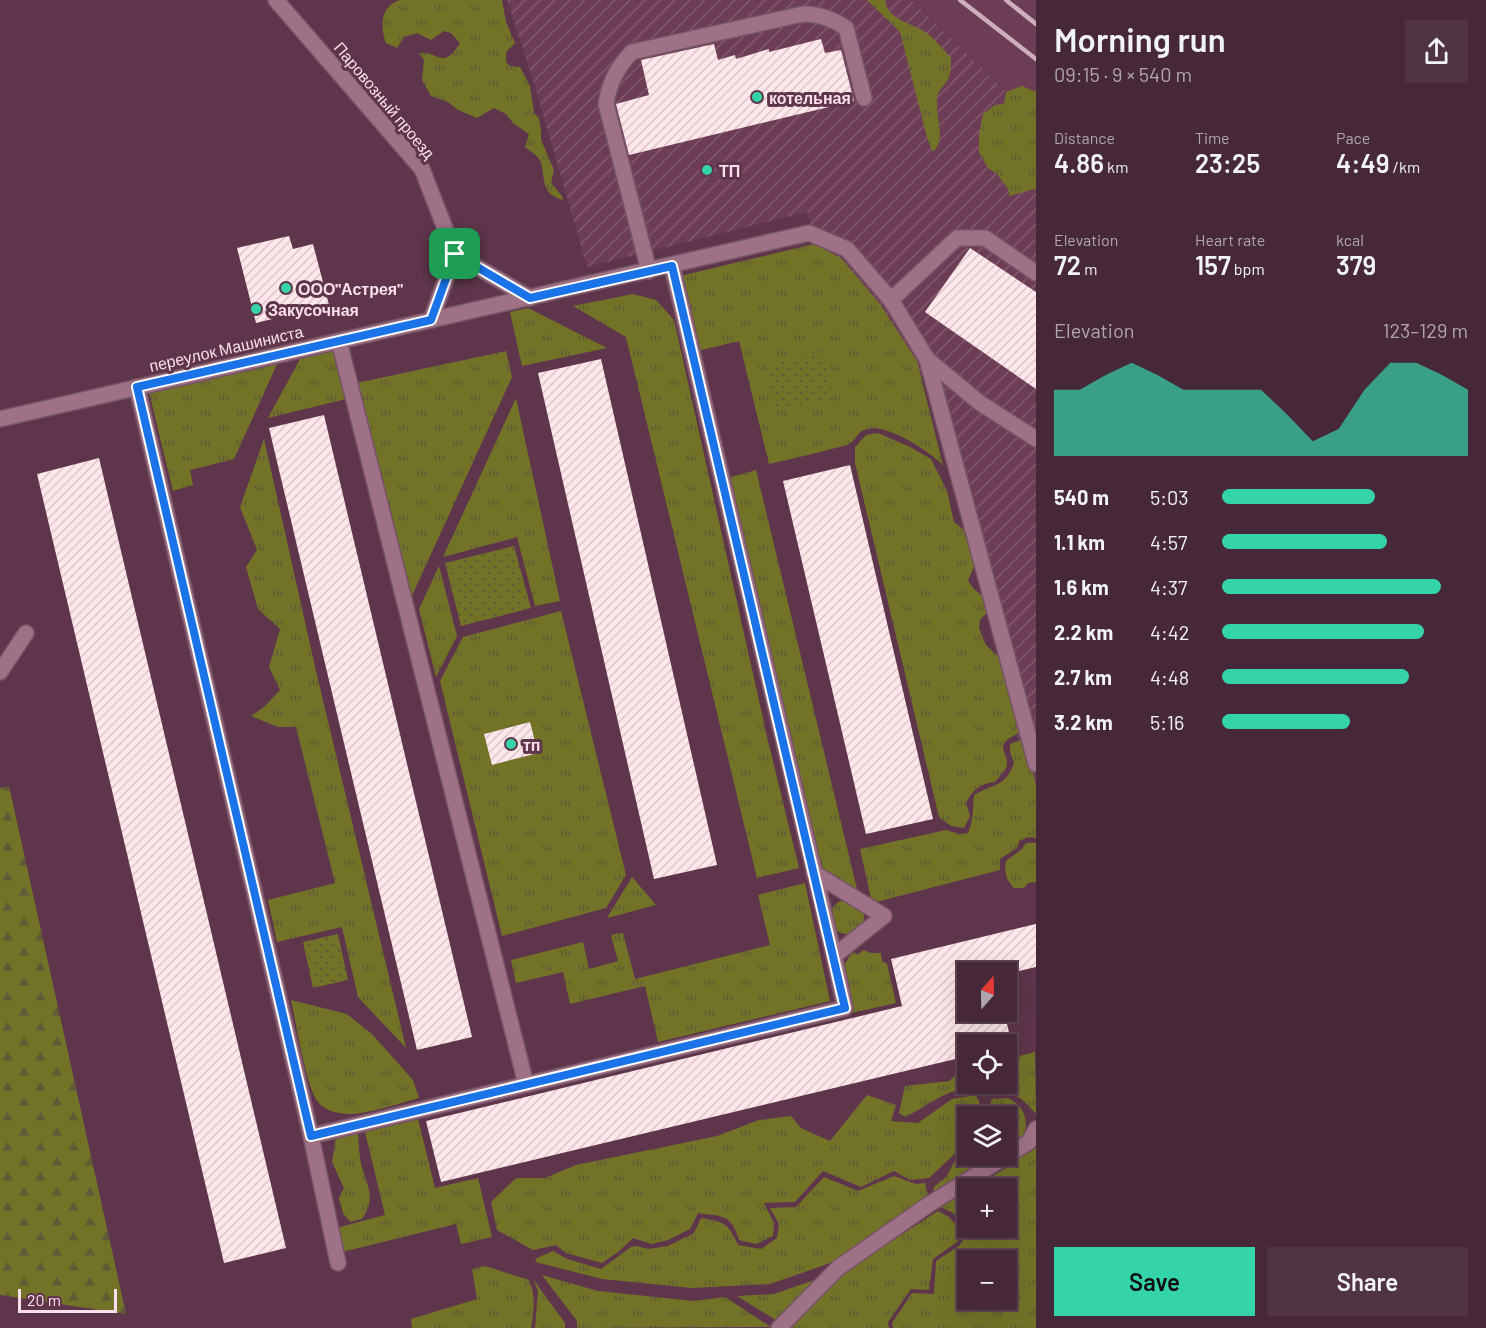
<!DOCTYPE html>
<meta charset="utf-8">
<style>
body{margin:0;font-family:Barlow,sans-serif;background:#503443;color:#f1f3f6;height:100vh;display:flex;flex-direction:column;font-size:22px;white-space:nowrap}
*{box-sizing:border-box;margin:0}
p{font-size:20px;color:#b0a6ae}
.icon{flex:none;width:33px;height:33px;fill:none;stroke:currentColor;stroke-width:2;stroke-linecap:round;stroke-linejoin:round}
.map{position:relative;flex:1;overflow:hidden}
.drawer{display:flex;flex-direction:column;background:#462838;width:450px}
.drawer>*{flex:none}
.needle{width:39px;rotate:20deg}
.tools{position:absolute;left:957px;top:962px;display:grid;gap:12px}
.tools a{display:grid;place-items:center;width:60px;height:60px;border-radius:0px;background:#462838;box-shadow:0 6px 24px #0002,0 0 0 2px #5e4453;font-size:30px}
.scale{position:absolute;left:18px;bottom:15px;width:99px;box-sizing:border-box;padding-left:6px;border:3px solid #f9dfeb;border-top:0;font-size:16px;line-height:21px;white-space:nowrap;color:#f9dfeb;-webkit-text-stroke:4px #5e354a;paint-order:stroke}
.pin{position:absolute;display:grid;place-items:center;width:51px;height:51px;color:#fff;margin:-26px;border-radius:12px;box-shadow:0 3px 9px #0006}
.round{display:grid;place-items:center;flex:none;width:63px;height:63px;border-radius:0px;background:#503443}
.headline{display:flex;align-items:center;justify-content:space-between;height:102px;padding:0 18px}
h1{font-size:33px;font-weight:600;line-height:45px}
.figures{display:grid;grid-template-columns:repeat(3,1fr);gap:9px;height:102px;padding:6px 18px}
.figures div{display:grid;align-content:center}
.figures b{font-size:26px;font-weight:600}
.figures small{font-size:16px;font-weight:400}
.figures p{font-size:16px}
.chart{height:168px;padding:12px 18px}
.chart p{display:flex;justify-content:space-between}
.chart svg{width:100%;height:108px;margin-top:6px;fill:#34d4a8;opacity:.7}
.action{display:flex;gap:12px;margin-top:auto;padding:12px 18px}
.action a{flex:1;height:69px;border-radius:0px;background:#34d4a8;color:#111;font-size:24px;font-weight:600;line-height:69px;text-align:center}
.action a+a{background:#503443;color:#f1f3f6}
ul{padding:0 18px;list-style:none;font-size:20px}
li{display:grid;grid-template-columns:96px 72px 1fr;align-items:center;height:45px}
li i{height:15px;border-radius:8px;background:#34d4a8}
main{display:flex;flex:1;min-height:0}
.map>svg:first-child{display:block}
</style>
<main>
<div class="map">
<svg width="1036" height="1328" viewBox="0 0 1036 1328">
<defs>
<pattern id="industrial-furrows" width="10" height="10" patternUnits="userSpaceOnUse" patternTransform="scale(1.5)"><rect width="10" height="10" fill="#6d3d56"/><path d="M-1 1l2-2M0 10L10 0M9 11l2-2" fill="none" stroke="#83596e"/></pattern>
<pattern id="grass-tufts" width="24" height="20" patternUnits="userSpaceOnUse" patternTransform="scale(1.5)"><rect width="24" height="20" fill="#737328"/><path d="M3 7l-1-3M5 7V3M7 7l1-3M15 17l-1-3M17 17v-4M19 17l1-3" fill="none" stroke="#5f5b37"/></pattern>
<pattern id="forest-firs" width="22" height="20" patternUnits="userSpaceOnUse" patternTransform="scale(1.5)"><rect width="22" height="20" fill="#737328"/><path d="M5 1l3.5 6h-7zM16 11l3.5 6h-7z" fill="#5f5b37"/></pattern>
<pattern id="park-dots" width="8" height="8" patternUnits="userSpaceOnUse" patternTransform="scale(1.5)"><rect width="8" height="8" fill="#737328"/><path d="M2 2h.1M6 6h.1" fill="none" stroke="#5f5b37" stroke-width="1.8" stroke-linecap="round"/></pattern>
<pattern id="building-hatch" width="6" height="6" patternUnits="userSpaceOnUse" patternTransform="scale(1.5)"><rect width="6" height="6" fill="#fee7ea"/><path d="M-1 1l2-2M0 6l6-6M5 7l2-2" fill="none" stroke="#dac6c9"/></pattern>
</defs>
<rect width="100%" height="100%" fill="#5e354a"/>
<polygon fill="#6d3d56" points="912,0 1036,0 1036,121 936,23"/>
<polygon fill="url(#industrial-furrows)" points="507,0 912,0 1036,121 1036,807 927,384 819,252 807,212 587,267 536,90"/>
<g fill="url(#grass-tufts)" fill-rule="evenodd">
<path d="M400,0h102l4,22 9,21 -9,9v10l4,4 10,1 10,19 4,27 5,5 2,14v8l13,30 -3,13 11,13 1,4c-25,-8 -16,-21 -23,-40 -2,-4 -10,-9 -15,-13l4,-13 -16,-11 -7,-9 -12,-6 -17,10 -19,-8 -10,-8 -17,-6 -9,-16 2,-20 -5,-7c19,-2 24,18 41,-10l-9,-10 -7,-2 -13,9 -14,-7 -13,4 -7,11 -11,-5c-6,-16 -6,-37 14,-43z"/>
<path d="M867,0h18c2,21 29,23 43,34 8,7 16,16 23,24 0,6 0,13 -2,19 -5,12 -13,10 -12,29 0,16 9,33 -4,46l-5,-11 -28,-109z"/>
<polygon points="1022,86 1036,92 1036,191 1034,189 1009,196 1009,190 997,174 988,168 979,152 979,135 983,114 995,105 1004,104 1006,92"/>
<path d="M814,244l27,14 39,46 37,57 26,104c-15,-14 -58,-44 -79,-35 -8,3 -9,13 -17,15 -26,7 -52,13 -78,19l-30,-123 -42,10 -17,-75z"/>
<polygon points="633,294 656,300 674,320 768,741 799,868 757,878 626,337 573,306"/>
<polygon points="528,308 607,348 522,366 510,312"/>
<polygon points="335,351 346,399 268,418 300,359"/>
<polygon points="506,351 512,377 410,600 357,383"/>
<polygon points="278,362 234,459 190,470 193,485 173,491 149,392"/>
<polygon points="516,398 560,601 535,606 517,537 443,557"/>
<path d="M878,433l32,14 21,12 16,32 7,31 16,13 7,25 -9,20c7,15 15,10 22,29l-10,11 -1,8 7,17 15,14 19,68 -1,5c-3,3 -9,5 -12,8 -9,7 0,14 0,22 1,8 -8,14 -12,20 -15,1 -23,9 -29,21l4,13 -6,12 -13,-2 -12,-9 -84,-354v-16l11,-12z"/>
<polygon points="264,439 316,671 406,1048 358,997 342,927 277,942 268,900 335,883 296,727 278,727 251,716 264,707 280,690 269,667 280,629 258,609 246,567 257,550 240,507"/>
<polygon points="756,470 858,893 819,868 728,478"/>
<polygon points="439,566 457,636 436,677 419,609"/>
<polygon points="561,611 626,875 606,908 502,936 440,681 463,637"/>
<path d="M1024,739l12,46v53l-8,-1 -9,4 -2,7 -17,11v11l-128,33 -12,-54 86,-19 13,4 9,-1c7,-17 4,-21 6,-38 20,-12 31,-7 40,-32l-4,-11v-8z"/>
<path d="M1026,843h10v39l-8,1 -4,5h-10c-8,-8 -10,-16 -8,-27l16,-12z"/>
<polygon points="632,877 656,905 607,918"/>
<polygon points="805,883 830,1001 658,1042 645,986 570,1004 563,972 516,983 511,960 583,942 589,969 618,961 611,935 623,933 635,979 770,945 758,895"/>
<circle cx="847" cy="917" r="17"/>
<polygon points="863,950 871,953 881,953 882,961 887,964 896,1003 852,1013 842,969 852,952 859,954"/>
<path d="M291,1000l56,14 25,20 41,46 6,18c-19,5 -48,15 -67,16 -12,0 -26,-2 -34,-12 -12,-15 -22,-80 -27,-102z"/>
<path d="M1035,1052l1,62c-11,-13 -21,-23 -38,-22 -7,1 -9,0 -14,5l-7,-8c-26,-4 -49,17 -72,28l-6,-4 6,-27 44,-5 16,-14 2,2 1,14h38l1,-19 12,-8z"/>
<path d="M867,1095l29,10 -5,16 27,2 34,-24 24,-4 7,16 -3,5h-12l-1,24 -2,4 -36,34 -19,2 -16,-9 -33,16 -38,-16 -28,31 -31,1 10,20 -1,13 -17,8 -17,-4c-8,-27 -16,-23 -41,-27l-8,16 -22,11 -17,4 -18,-6 -15,14 -16,11 -36,-10 -10,-8 -23,5 -36,-20 -6,-28 25,-24h29l31,-13 141,-29 42,-16 32,-4 10,12 29,13z"/>
<path d="M1008,1098c15,8 20,19 17,36l-18,14 -1,-32h-19l5,-17z"/>
<polygon points="418,1119 435,1188 478,1178 492,1237 461,1244 456,1224 342,1252 336,1228 385,1215 365,1132"/>
<path d="M346,1132l12,2c1,10 1,21 3,30 6,22 16,34 1,55l-12,3 -7,-9 -4,-15 5,-10 -12,-26 4,-25z"/>
<path d="M1036,1142v186h-143l-1,-5 20,-30 22,1 2,-33 23,-15 9,-13 -15,-20 -13,-6 12,-12 16,-7v39h38v-39h-38c24,-11 51,-25 68,-46zM968,1260h38v39h-38z"/>
<polygon points="967,1146 968,1155 997,1155 933,1195 934,1187 947,1176 958,1154"/>
<path d="M894,1176l22,8 9,-1 3,12 -92,66 -66,23 -78,4 -90,-9 -67,-17 2,-4 16,-7 14,8 34,10 30,-22 6,-1 11,3 20,-3 26,-13 7,-15c23,4 27,5 37,27l23,4 16,-11 2,-14 -9,-16 26,-1 28,-30 34,14z"/>
<polygon points="938,1211 949,1217 963,1233 957,1242 933,1259 929,1290 911,1289 888,1322 889,1328 791,1328 846,1271"/>
<path d="M485,1266l44,14c7,16 5,31 2,48h-119l-1,-9 66,-20 -5,-30z"/>
<polygon points="542,1275 598,1291 694,1301 725,1297 771,1327 577,1328 577,1321"/>
<polygon points="820,1278 779,1322 737,1296 774,1294"/>
<polygon points="533,1279 565,1323 565,1328 535,1328 538,1291"/>
</g>
<polygon fill="url(#forest-firs)" points="9,786 126,1314 0,1295 0,788"/>
<g fill="url(#park-dots)">
<polygon points="823,352 834,398 775,412 764,366"/>
<polygon points="514,546 531,608 461,626 445,563"/>
<polygon points="338,934 348,980 313,988 303,942"/>
</g>
<g fill="url(#building-hatch)">
<polygon points="821,39 825,53 841,50 854,101 629,155 616,104 649,95 641,60 714,44 718,60 735,55 736,59 769,49 769,52"/>
<polygon points="289,236 293,249 313,244 329,305 256,323 237,248"/>
<polygon points="970,248 1036,292 1036,389 925,312"/>
<polygon points="601,359 717,865 654,879 538,373"/>
<polygon points="324,415 472,1037 417,1050 269,428"/>
<polygon points="99,458 286,1248 224,1263 37,474"/>
<polygon points="850,465 933,819 866,834 783,481"/>
<polygon points="530,722 538,753 492,765 484,734"/>
<polygon points="1036,924 1036,967 1006,974 1006,972 968,972 968,1011 1004,1011 1012,1045 968,1044 968,1056 441,1182 426,1121 902,1006 891,959"/>
</g>
<g fill="none" stroke-linecap="round" stroke-linejoin="round">
<defs>
<g id="minor">
<polyline points="276,0 422,169 455,254 530,298"/>
<path d="M649,271l-43,-167c3,-21 11,-37 26,-52l171,-38c16,0 30,5 43,14l18,70"/>
<polyline points="891,300 957,238 985,238 1036,273"/>
<polyline points="431,320 455,254"/>
<polyline points="339,341 526,1084"/>
<polyline points="927,359 1036,764"/>
<polyline points="137,387 311,1136 338,1263"/>
<polyline points="0,419 809,233 847,249 891,300 927,359 980,403 1036,439"/>
<polyline points="0,672 26,633"/>
<polyline points="814,873 884,916 834,956"/>
<polyline points="311,1136 845,1008 834,956 672,266"/>
<polyline points="779,1328 838,1268 928,1205 1029,1142 1036,1129"/>
</g>
</defs>
<use href="#minor" stroke="#755364" stroke-width="18"/>
<use href="#minor" stroke="#9f7187" stroke-width="15"/>
<g stroke="#ccaebc" stroke-width="4.5">
<polyline points="960,0 1036,59"/>
<polyline points="1006,0 1036,24"/>
</g>
</g>
<g fill="none" stroke-linecap="round" stroke-linejoin="round">
<defs>
<polygon id="route" points="455,254 530,298 672,266 845,1008 311,1136 137,387 431,320"/>
</defs>
<use href="#route" stroke="#fff" stroke-width="12"/>
<use href="#route" stroke="#1a73e8" stroke-width="8"/>
</g>
<g fill="#34d4a8" stroke="#5e354a" stroke-width="2">
<circle cx="757" cy="97" r="6"/>
<circle cx="707" cy="170" r="6"/>
<circle cx="286" cy="288" r="6"/>
<circle cx="256" cy="309" r="6"/>
<circle cx="511" cy="744" r="6"/>
</g>
<g text-anchor="middle" dominant-baseline="central" stroke-width="6" stroke-linejoin="round" paint-order="stroke">
<g font-size="16" font-weight="bold" fill="#f9dfeb" stroke="#5e354a" text-anchor="start">
<text x="769" y="97">котельная</text>
<text x="719" y="170">ТП</text>
<text x="298" y="288">ООО"Астрея"</text>
<text x="268" y="309">Закусочная</text>
<text x="523" y="744">тп</text>
</g>
<g font-size="16" fill="#f9dfeb" stroke="#5e354a">
<text transform="translate(385 100) rotate(50)">Паровозный проезд</text>
<text transform="translate(226 348) rotate(-13)">переулок Машиниста</text>
</g>
</g>
</svg>
<div class="tools">
<a><svg class="needle" viewBox="-14 -14 28 28"><path d="M0-13l5 13h-10z" fill="#e53935"/><path d="M0 13l5-13h-10z" fill="#b0a6ae"/></svg></a>
<a><svg class="icon" aria-label="locate" viewBox="0 0 24 24"><circle cx="12" cy="12" r="6"/><path d="M12 2v4M12 18v4M2 12h4M18 12h4"/></svg></a>
<a><svg class="icon" aria-label="layers" viewBox="0 0 24 24"><path d="M12 4l9 5-9 5-9-5zM3 14l9 5 9-5"/></svg></a>
<a>+</a>
<a>−</a>
</div>
<div class="scale">20 m</div>
<div class="pin" style="left:455px;top:254px;background:#1e9e55"><svg class="icon" aria-label="arrive" viewBox="0 0 24 24"><path d="M6 21V4h12l-3 4 3 4H6"/></svg></div>
</div>
<section class="drawer">
<div class="headline"><div><h1>Morning run</h1><p>09:15 · 9 × 540 m</p></div><a class="round"><svg class="icon" aria-label="share" viewBox="0 0 24 24"><path d="M12 15V3M7 8l5-5 5 5M5 13v7h14v-7"/></svg></a></div>
<div class="figures">
<div><p>Distance</p><b>4.86<small> km</small></b></div>
<div><p>Time</p><b>23:25</b></div>
<div><p>Pace</p><b>4:49<small> /km</small></b></div>
</div>
<div class="figures">
<div><p>Elevation</p><b>72<small> m</small></b></div>
<div><p>Heart rate</p><b>157<small> bpm</small></b></div>
<div><p>kcal</p><b>379</b></div>
</div>
<div class="chart"><p><span>Elevation</span>123–129 m</p>
<svg viewBox="0 0 160 44" preserveAspectRatio="none"><path d="M0 44V17L10 17L20 11L30 6L40 11L50 17L60 17L70 17L80 17L90 27L100 38L110 33L120 17L130 6L140 6L150 11L160 17V44z"/></svg>
</div>
<ul>
<li><b>540 m</b>5:03<i style="width:62%"></i></li>
<li><b>1.1 km</b>4:57<i style="width:67%"></i></li>
<li><b>1.6 km</b>4:37<i style="width:89%"></i></li>
<li><b>2.2 km</b>4:42<i style="width:82%"></i></li>
<li><b>2.7 km</b>4:48<i style="width:76%"></i></li>
<li><b>3.2 km</b>5:16<i style="width:52%"></i></li>
</ul>
<div class="action"><a>Save</a><a>Share</a></div>
</section>
</main>
